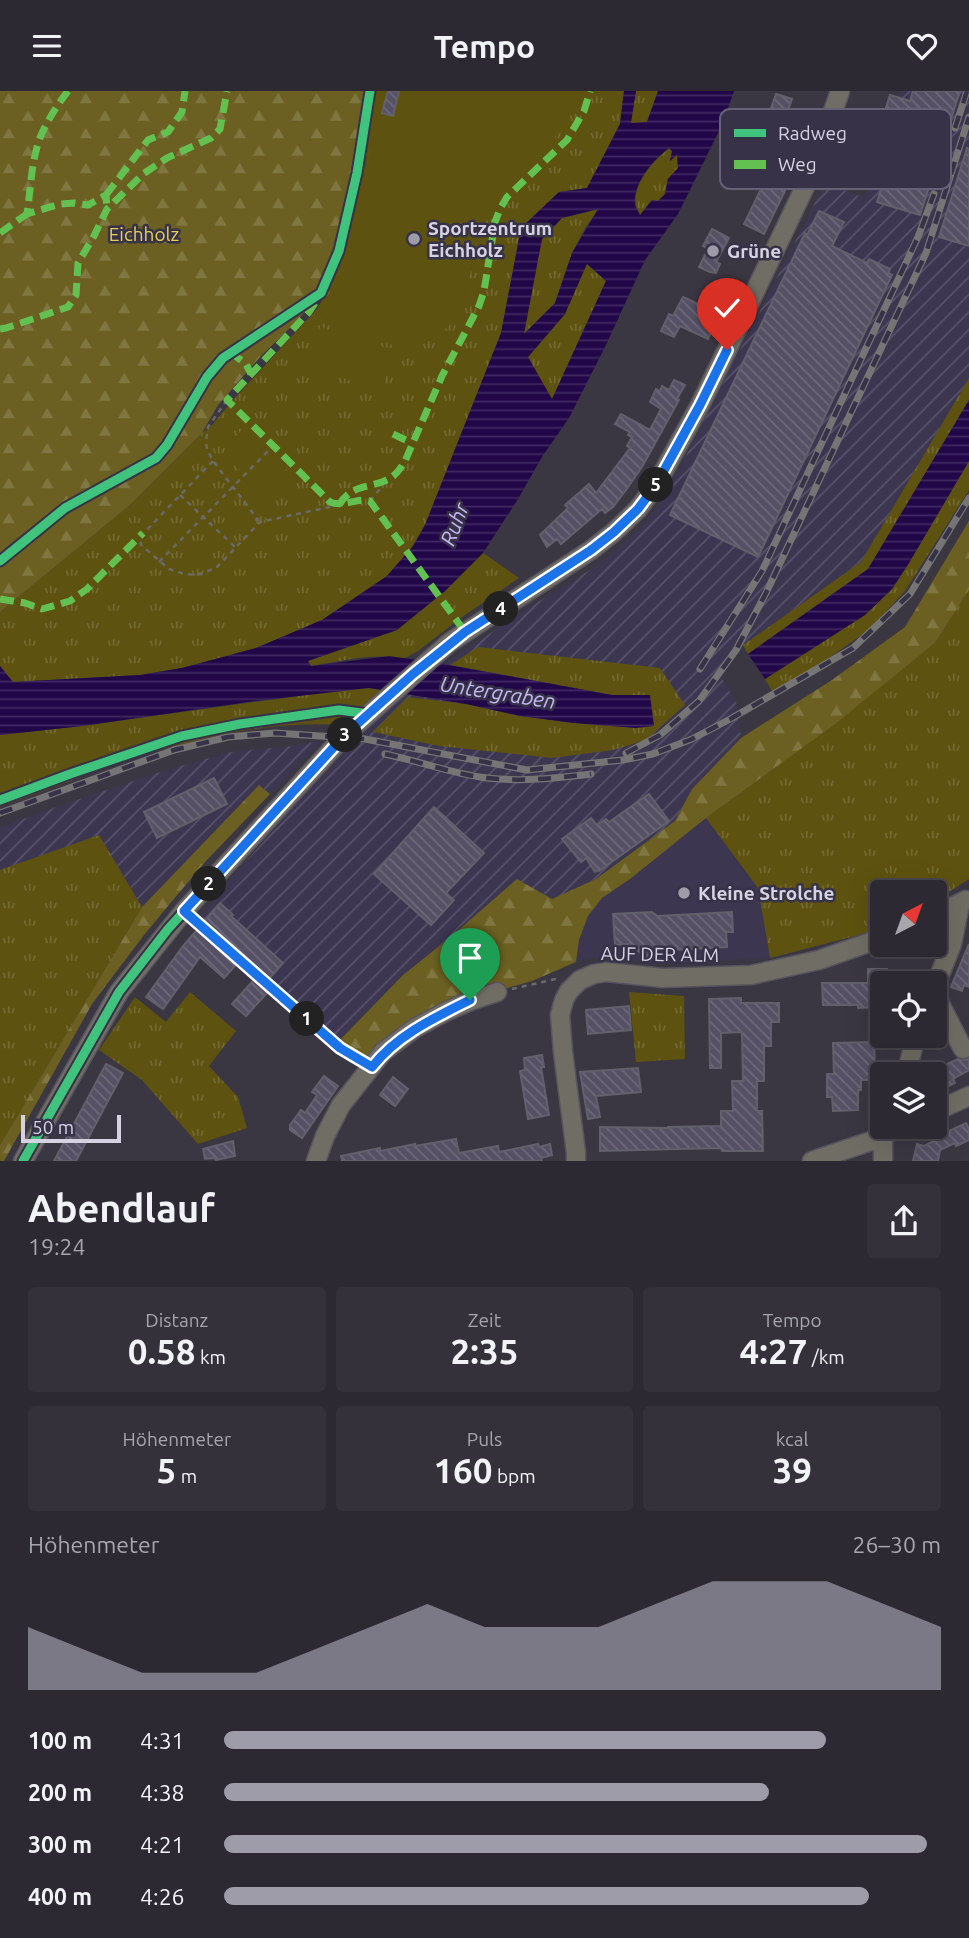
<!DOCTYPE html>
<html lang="de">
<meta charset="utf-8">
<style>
body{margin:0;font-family:Ubuntu,sans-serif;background:#34313a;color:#f1f3f6;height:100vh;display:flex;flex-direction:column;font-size:26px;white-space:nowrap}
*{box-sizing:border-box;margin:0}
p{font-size:23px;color:#a6a6ac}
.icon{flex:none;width:38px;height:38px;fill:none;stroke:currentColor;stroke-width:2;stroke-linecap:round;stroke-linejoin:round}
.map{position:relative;height:1070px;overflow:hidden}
.sheet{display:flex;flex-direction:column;background:#2c2932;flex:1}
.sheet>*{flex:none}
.needle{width:46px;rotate:41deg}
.fabs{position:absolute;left:870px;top:789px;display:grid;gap:14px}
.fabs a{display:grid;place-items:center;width:77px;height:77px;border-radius:7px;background:#2c2932;box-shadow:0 7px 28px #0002,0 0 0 2px #48454d;font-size:35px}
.scale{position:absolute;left:21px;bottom:18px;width:100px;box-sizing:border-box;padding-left:7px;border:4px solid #d5d3e1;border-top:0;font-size:19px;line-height:24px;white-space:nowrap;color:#d5d3e1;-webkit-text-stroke:5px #373248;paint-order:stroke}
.pin{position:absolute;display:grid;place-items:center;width:60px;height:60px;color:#fff;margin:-72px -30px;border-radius:50% 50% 50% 0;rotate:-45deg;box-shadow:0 0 7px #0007}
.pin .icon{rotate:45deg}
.km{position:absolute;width:35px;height:35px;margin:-18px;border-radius:50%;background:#222;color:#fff;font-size:19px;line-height:35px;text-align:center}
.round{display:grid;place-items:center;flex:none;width:74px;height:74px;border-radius:7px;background:#34313a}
.head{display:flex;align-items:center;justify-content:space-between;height:119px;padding:0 28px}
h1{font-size:38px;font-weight:600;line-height:52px}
.metrics{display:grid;grid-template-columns:repeat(3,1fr);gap:10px;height:119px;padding:7px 28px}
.metrics div{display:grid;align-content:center;border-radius:7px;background:#34313a;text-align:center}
.metrics b{font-size:35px;font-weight:600}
.metrics small{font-size:19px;font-weight:400}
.metrics p{font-size:19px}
.chart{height:196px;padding:14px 28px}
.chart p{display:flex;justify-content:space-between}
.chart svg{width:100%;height:126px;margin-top:7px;fill:#9f9caa;opacity:.7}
ul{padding:0 28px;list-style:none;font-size:23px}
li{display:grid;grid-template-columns:112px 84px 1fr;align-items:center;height:52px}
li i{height:18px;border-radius:9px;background:#9f9caa}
header{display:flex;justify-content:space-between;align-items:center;height:91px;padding:0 28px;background:#2c2932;font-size:32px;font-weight:600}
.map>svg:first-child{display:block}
</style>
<header><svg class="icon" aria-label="menu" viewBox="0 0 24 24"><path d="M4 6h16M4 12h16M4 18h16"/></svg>Tempo<svg class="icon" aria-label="heart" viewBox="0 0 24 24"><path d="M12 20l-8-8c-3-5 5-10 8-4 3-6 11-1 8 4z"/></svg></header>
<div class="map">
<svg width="969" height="1070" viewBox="0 0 969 1070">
<defs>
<pattern id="industrial-furrows" width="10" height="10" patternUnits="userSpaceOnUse" patternTransform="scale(1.75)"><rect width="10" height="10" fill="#3c3651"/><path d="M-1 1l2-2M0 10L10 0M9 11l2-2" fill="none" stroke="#57526a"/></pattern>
<pattern id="grass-tufts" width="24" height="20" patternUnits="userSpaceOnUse" patternTransform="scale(1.75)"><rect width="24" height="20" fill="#5d520f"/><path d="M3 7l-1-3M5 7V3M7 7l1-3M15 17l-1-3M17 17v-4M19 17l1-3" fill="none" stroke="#736a32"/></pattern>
<pattern id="forest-firs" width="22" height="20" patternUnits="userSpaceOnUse" patternTransform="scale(1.75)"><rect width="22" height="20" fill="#6b6021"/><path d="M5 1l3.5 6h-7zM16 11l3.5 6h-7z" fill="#7f7641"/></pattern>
<pattern id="water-rules" width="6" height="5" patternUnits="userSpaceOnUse" patternTransform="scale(1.75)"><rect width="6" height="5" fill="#210648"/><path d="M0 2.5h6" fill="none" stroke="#402962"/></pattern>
<pattern id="building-back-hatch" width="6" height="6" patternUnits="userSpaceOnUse" patternTransform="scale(1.75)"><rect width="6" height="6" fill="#555064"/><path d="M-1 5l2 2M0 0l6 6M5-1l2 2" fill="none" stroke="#6d687a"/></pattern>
</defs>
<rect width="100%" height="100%" fill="#3a3743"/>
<polygon fill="#3c3651" points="706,727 758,797 770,867 680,872 589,867 576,871 579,849 588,825 602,807 630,788"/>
<g fill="url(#industrial-furrows)">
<polygon points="900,0 969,0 969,287 861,471 743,554 717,579 736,610 741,647 692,698 675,730 596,788 552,808 447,849 403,884 339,950 197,830 227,792 297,712 378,626 426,585 533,514 598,474 638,440 665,406 825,92 865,107"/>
<polygon points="321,650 270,703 259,694 142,816 99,744 0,779 0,737 44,720 163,680 231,661 291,655"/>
</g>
<g fill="url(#grass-tufts)">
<path d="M374,0h250l-4,33 -33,64 -28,4 -38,36 -20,105 -76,192 -12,21 -26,30 -65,44 -66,28 -74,20 -42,7 -128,7 -12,-16v-54l130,-107 72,-72 10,-8 21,-25 84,-91c24,-38 30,-74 39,-117 7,-34 13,-67 18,-101z"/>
<polygon points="636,0 658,0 647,31 630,32"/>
<path d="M670,57l2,3 -1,9 6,-6 1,14 -10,11 -3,15 -7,7 -6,-1 -12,16c-1,-4 -4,-7 -4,-11 -4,-21 18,-46 34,-57z"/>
<polygon points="599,118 585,137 572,162 555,212 523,244 542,148 562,127"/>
<polygon points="586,172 606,190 552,309 528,266 565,223"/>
<polygon points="969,287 969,309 868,478 748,563 743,554 861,471"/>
<polygon points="969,370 969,399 905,500 870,538 775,605 765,588 865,524 892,498 909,472"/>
<path d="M483,462l36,25 -57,39 -44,34 -15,8c-29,-7 -62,2 -92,7l-3,-5 89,-31 48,-39z"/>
<polygon points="969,499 969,788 935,810 934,802 882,802 882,838 770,867 758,797 706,727 834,633 935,552"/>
<polygon points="478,556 660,577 685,614 646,649 613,659 552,667 439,655 373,641 408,606 466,613 520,625 574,632 636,637 650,604 612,604 450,574"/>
<path d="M356,597h13l13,2 -40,35c-121,-7 -230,42 -342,82v-72l82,-9z"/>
<polygon points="99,744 142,816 0,1054 0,779"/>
<polygon points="190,901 236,940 209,975 238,1006 247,1037 198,1053 142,989 99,959 135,906 166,931"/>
<polygon points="629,901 684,905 685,968 636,971"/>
</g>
<g fill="url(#forest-firs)">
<polygon points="0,0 366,0 353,88 340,140 327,185 311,214 292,235 262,264 218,314 202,342 130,414 0,521"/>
<polygon points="969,430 969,499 935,552 835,633 706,727 630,788 602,807 588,825 579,849 576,871 532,890 471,907 367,972 339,950 403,884 447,849 517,788 552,808 596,788 675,730 692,698 741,647 832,589 905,536"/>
<polygon points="259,694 270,703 206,770 173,809 144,844 92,913 4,1070 0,1070 0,1054 142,816"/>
</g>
<g fill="#5d520f">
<polygon points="379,0 568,0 554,49 491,110 457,229 414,260 335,238 321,222 333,203 339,185 371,55"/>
<polygon points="320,236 394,259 382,299 306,276"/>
<polygon points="246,334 288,376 261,405 241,387 234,348"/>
</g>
<g fill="url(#water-rules)" fill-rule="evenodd">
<path d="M624,0h12l-5,32 16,-1 11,-31h76l-12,34 -44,89 -33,46 -39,85 -37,73 -27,39 -24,42 -35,54 -38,38 -48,39 -89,31 3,5 78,-10 49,7 174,32h38l4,31 -18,2 -62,-5 -54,-7 -54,-12 -97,-16 -114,13 -173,25 -82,9v-69l13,16 127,-7 42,-7 74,-20 66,-28 65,-44 26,-30 12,-21 76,-192 20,-105 38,-36 28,-4 33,-64zM669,57l3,3 -2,10 7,-6 1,13 -10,11 -3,15 -7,7 -6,-1 -12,15c-1,-3 -4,-7 -5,-10 -3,-21 19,-46 34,-57zM598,118l-26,44 -17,50 -31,31 18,-95 20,-21zM587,173l19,17 -54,118 -24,-42 37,-43z"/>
<polygon points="969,309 969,370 909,472 892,498 865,524 765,588 748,563 868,478"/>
</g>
<g fill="url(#building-back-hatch)" stroke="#62606a" stroke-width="2">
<polygon points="388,0 399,0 393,25 382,22"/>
<polygon points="913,0 960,0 920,124 877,111 893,62 861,52 857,65 838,58 848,25 857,28 858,24 881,32 890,4 910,10"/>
<polygon points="776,3 792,8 785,28 769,23"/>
<polygon points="797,35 805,37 803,43 807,44 804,53 795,79 764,143 744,133 777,65 775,65 778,56 773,55 776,45"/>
<polygon points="967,57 969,58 969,155 939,146"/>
<polygon points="819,120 844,131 832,155 867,172 869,168 890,178 888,182 892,184 758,466 670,424 805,142 807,144"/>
<polygon points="712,138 729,147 716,171 720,173 716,182 710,181 699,176 708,158 703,155"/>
<polygon points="683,206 707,217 705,222 711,225 709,227 716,231 708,248 680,235 674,246 661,240 669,223 673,225"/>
<polygon points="674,289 685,294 677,308 679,309 642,376 626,399 613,416 605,422 602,418 561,453 557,448 547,456 540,444 568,417 565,414 589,393 596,402 630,357 627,355 632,346 628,344 630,341 615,333 621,323 650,339 661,318 650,311 656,298 660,300 662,295 669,299"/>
<polygon points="214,687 227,713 157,747 144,721"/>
<polygon points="649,703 669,730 599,780 598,779 595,781 586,767 581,771 562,748 591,727 597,734 606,728 609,731"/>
<polygon points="434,716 484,762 446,802 454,809 431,834 374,783"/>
<polygon points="220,812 233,824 231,825 283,872 261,897 267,902 246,925 232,913 262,880 244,865 224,887 200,866 163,918 146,906 183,855"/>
<polygon points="652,821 657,825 732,821 733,841 726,841 727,856 652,860 646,867 630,853 615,854 613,823"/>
<polygon points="969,853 969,896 964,894 962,900 951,896"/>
<polygon points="868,878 887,878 887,892 882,892 882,909 877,909 877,916 858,917 858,914 823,914 822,892 868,892"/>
<polygon points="741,907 741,912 779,912 779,931 771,931 771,955 764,955 764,990 757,990 757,1020 762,1020 763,1060 722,1060 721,1057 600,1060 600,1036 668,1037 668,1036 721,1035 721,1020 733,1020 732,990 743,990 742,941 721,942 721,977 710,977 709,908"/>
<polygon points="629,915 631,939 588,943 586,919"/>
<polygon points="874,951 875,982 872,989 861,989 861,999 858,999 858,1019 833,1020 832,1006 827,1006 827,983 834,983 833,952"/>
<polygon points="542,964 544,976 541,976 549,1024 528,1028 520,980 525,979 524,967"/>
<polygon points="958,968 963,969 969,968 969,979 953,988 955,992 934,1002 934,979"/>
<polygon points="106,973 123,982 76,1070 54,1070"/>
<polygon points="638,977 641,1001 596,1005 600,1026 588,1028 580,981"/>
<polygon points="324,985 338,995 302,1047 290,1039 290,1034 301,1019 305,1022 317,1004 312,1001"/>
<polygon points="393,986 408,998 395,1015 380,1004"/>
<polygon points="966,1032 969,1038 969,1049 956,1055 955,1052 940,1059 938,1070 913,1070 917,1053 924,1055 950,1042 949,1040"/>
<polygon points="456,1048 459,1062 498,1055 499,1061 538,1053 539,1056 550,1053 552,1064 541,1067 542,1070 342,1070 341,1065 380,1057 380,1060 415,1053 415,1055"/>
<polygon points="233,1050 235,1065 216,1069 215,1067 205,1068 203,1058"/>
</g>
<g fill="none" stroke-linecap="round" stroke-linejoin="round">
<defs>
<g id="minor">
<polyline points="934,825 966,809"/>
<polyline points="934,898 952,853 960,813"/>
<polyline points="934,901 963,958"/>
<polyline points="906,984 916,945"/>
<polyline points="934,1021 969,1005"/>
<polyline points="883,1045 883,1070"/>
<polyline points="23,1070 119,901 184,820 344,645 449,552 591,459 614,441 638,418 656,394 700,314 727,259 813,79 840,0"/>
<polyline points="316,1070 325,1045 341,1014 383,961 415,937 447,920 470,910 497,901"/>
<polyline points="576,1070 576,1062 563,961 560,924 564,909 569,900 580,889 594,883 606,881 663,887 751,884 819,869 882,847"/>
<polyline points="812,1070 871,1050 901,1036"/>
</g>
</defs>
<use href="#minor" stroke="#57545f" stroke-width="21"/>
<g stroke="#6b6968" stroke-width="2.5" stroke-dasharray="5 5" stroke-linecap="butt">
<polyline points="227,309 208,336 206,350 207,358 213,370 259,430"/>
<polyline points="213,370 140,446 141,454 169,478 184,483 197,484 216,477 260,431 339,414"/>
<polyline points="180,404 236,457"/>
<polyline points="370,410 389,387"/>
<polyline points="159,471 273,355"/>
<polyline points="194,829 340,957 360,969"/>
<polyline points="512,898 560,887"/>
</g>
<use href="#minor" stroke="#706d64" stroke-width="18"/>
<defs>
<g id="rail">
<polyline points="955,37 967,0"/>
<polyline points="700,578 762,480 918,146 934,103"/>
<polyline points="626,662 660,644 699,610 736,559 766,502 926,162 969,26"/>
<path d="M385,663c34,7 67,20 102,24 35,4 69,0 104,-4"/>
<polyline points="0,722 174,659 228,646 275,642 365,648 527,679 623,669 653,663 692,648 732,627 853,557 910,503 969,407"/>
</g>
</defs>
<use href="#rail" stroke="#767575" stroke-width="7"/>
<use href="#rail" stroke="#373248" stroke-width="4.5" stroke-dasharray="13" stroke-linecap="butt"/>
<g stroke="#63c152" stroke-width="7" stroke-dasharray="14 7" stroke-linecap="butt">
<path d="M68,0c-10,13 -19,27 -26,42 -11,25 -11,55 -15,81l33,-10 14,-1 14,2 18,-10 1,14"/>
<polyline points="106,104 148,49 168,41 182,21 185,0"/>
<polyline points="0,142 27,123"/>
<path d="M315,212l-6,9 -82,88 103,102c14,6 27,-5 40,-1l95,131"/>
<polyline points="0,238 6,237 68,216 76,204 78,172 94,145 107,118 143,83 167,67 211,47 220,38 227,0"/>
<polyline points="230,261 246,273 251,283"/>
<polyline points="393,343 412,352"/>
<path d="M339,414c13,-22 31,-16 50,-26 7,-4 12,-11 16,-18l37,-85 37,-70 5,-15 11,-69 5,-13 7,-12 60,-57 17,-29 6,-20"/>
<polyline points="0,508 25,512 42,518 70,510 87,498 143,442"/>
</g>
<defs>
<g id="cycleway">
<polyline points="0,470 65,417 156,367 167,354 207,286 223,267 321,202 339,160 357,82 370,0"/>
<polyline points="0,709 70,683 182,645 240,633 339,619 369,623"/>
<polyline points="23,1070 119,901 168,838 344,645 413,583 465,541"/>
</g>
</defs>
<use href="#cycleway" stroke="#373248" stroke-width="13"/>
<use href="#cycleway" stroke="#40c37c" stroke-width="9"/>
</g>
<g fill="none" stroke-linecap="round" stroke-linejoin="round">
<defs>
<path id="route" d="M470,909c-36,18 -73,35 -98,67l-32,-19 -156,-137 160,-175 69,-62 52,-42 126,-82 23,-18 24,-23 18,-24 44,-80 27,-55"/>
</defs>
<use href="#route" stroke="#fff" stroke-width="14"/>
<use href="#route" stroke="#1a73e8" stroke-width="9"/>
</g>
<g fill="#9f9caa" stroke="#373248" stroke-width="2.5">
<circle cx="414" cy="148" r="7"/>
<circle cx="713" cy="160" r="7"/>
<circle cx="684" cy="802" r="7"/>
</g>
<g text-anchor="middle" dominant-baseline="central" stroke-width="5" stroke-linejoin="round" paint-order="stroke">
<g font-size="19" font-weight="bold" fill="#d5d3e1" stroke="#373248" text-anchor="start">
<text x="428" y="137">Sportzentrum<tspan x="428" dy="22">Eichholz</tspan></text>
<text x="727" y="160">Grüne</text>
<text x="698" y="802">Kleine Strolche</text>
</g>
<g font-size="19" fill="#e6d051" stroke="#373248">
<text x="144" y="143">Eichholz</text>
</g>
<g font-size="19" fill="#d5d3e1" stroke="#373248">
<text transform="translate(660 863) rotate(1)">AUF DER ALM</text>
</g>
<g font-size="21" font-style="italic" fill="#c4b8f6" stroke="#373248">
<text transform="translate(454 433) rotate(-69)">Ruhr</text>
<text transform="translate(498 601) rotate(9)">Untergraben</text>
</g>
</g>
<rect x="720" y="18" width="231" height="80" rx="10" fill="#373248" stroke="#666276" stroke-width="2"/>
<rect x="734" y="38" width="32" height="8" fill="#40c37c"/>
<rect x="734" y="69" width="32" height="9" fill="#63c152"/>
<g font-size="19" fill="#d5d3e1">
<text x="778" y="49">Radweg</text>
<text x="778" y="80">Weg</text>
</g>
</svg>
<div class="fabs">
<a><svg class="needle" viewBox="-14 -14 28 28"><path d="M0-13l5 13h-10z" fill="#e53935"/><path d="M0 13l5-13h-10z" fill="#a6a6ac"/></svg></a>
<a><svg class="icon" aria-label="locate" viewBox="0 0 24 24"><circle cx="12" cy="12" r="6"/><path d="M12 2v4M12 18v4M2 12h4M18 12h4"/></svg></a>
<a><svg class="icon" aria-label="layers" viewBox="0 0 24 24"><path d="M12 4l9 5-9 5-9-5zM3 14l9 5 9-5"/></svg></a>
</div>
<div class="scale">50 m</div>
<div class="pin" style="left:470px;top:909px;background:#1e9e55"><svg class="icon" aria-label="arrive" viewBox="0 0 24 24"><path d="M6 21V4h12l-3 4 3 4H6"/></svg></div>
<div class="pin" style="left:727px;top:259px;background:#d93025"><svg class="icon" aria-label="check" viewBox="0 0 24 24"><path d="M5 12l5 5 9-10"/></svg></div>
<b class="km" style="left:307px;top:928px">1</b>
<b class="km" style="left:209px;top:793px">2</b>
<b class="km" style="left:345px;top:644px">3</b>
<b class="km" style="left:501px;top:518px">4</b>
<b class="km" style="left:656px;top:394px">5</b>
</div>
<section class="sheet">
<div class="head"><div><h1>Abendlauf</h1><p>19:24</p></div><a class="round"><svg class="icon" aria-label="share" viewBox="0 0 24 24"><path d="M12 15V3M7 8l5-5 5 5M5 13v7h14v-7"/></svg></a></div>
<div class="metrics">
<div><p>Distanz</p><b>0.58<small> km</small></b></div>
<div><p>Zeit</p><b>2:35</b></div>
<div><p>Tempo</p><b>4:27<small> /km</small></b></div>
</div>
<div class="metrics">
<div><p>Höhenmeter</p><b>5<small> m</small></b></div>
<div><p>Puls</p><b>160<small> bpm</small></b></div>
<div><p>kcal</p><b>39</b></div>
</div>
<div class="chart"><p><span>Höhenmeter</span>26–30 m</p>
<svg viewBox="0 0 160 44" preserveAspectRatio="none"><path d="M0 44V22L10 30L20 38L30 38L40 38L50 30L60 22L70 14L80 22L90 22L100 22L110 14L120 6L130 6L140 6L150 14L160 22V44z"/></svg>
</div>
<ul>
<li><b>100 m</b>4:31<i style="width:84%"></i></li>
<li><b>200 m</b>4:38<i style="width:76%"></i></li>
<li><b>300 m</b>4:21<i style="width:98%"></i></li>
<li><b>400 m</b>4:26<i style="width:90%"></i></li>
</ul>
</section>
